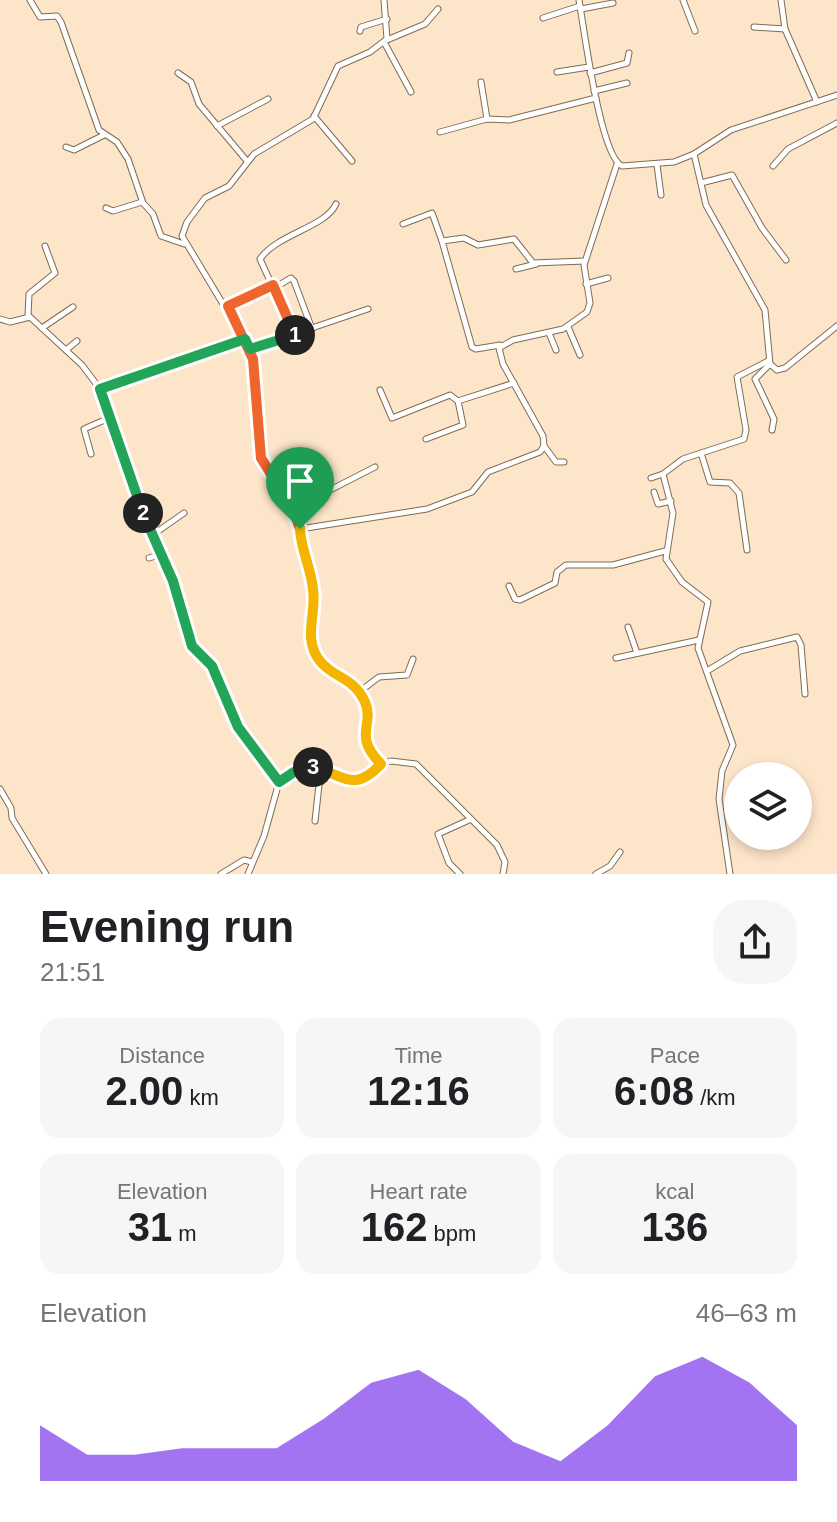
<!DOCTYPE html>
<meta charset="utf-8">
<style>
body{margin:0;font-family:Arial,sans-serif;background:#f6f6f6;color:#202124;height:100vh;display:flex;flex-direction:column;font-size:30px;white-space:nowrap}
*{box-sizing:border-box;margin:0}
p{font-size:26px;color:#757577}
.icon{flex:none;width:44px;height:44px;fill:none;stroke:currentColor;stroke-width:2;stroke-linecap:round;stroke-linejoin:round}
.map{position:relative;height:874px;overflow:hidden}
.drawer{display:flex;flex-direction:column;background:#fff;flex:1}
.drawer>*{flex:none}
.controls{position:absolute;left:724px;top:762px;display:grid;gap:16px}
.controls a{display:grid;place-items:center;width:88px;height:88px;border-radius:50%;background:#fff;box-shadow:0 4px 12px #0003;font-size:40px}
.pin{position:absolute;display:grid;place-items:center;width:68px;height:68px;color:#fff;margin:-82px -34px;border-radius:50% 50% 50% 0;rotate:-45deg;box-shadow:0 0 8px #0007}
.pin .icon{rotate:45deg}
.km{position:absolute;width:40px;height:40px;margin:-20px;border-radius:50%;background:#222;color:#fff;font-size:22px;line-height:40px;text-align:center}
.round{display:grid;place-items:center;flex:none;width:84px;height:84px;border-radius:32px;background:#f6f6f6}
.head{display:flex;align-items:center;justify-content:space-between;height:136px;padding:0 40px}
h1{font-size:44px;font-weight:600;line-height:60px}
.stats{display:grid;grid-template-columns:repeat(3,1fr);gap:12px;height:136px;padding:8px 40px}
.stats div{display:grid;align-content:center;border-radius:20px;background:#f6f6f6;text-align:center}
.stats b{font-size:40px;font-weight:600}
.stats small{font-size:22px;font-weight:400}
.stats p{font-size:22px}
.chart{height:224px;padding:16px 40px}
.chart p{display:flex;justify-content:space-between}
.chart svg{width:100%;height:144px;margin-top:8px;fill:#7c3aed;opacity:.7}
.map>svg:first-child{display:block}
</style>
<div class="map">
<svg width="837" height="874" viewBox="0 0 837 874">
<rect width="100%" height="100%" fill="#fde5c9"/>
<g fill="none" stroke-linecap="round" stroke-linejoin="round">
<defs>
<g id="street">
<polyline points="30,0 40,17 57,16 61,22 99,130 117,142 128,159 143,203 153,214 161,236 184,244"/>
<path d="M579,0c5,28 21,156 43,166l52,-4 20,-8 37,-24 106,-35"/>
<polyline points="683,0 695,31"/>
<polyline points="781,0 785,29 817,102"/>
<polyline points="581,9 613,3"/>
<polyline points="543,18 580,6"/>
<polyline points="754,27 785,29"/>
<polyline points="360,31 361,27 387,19"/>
<polyline points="387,40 425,24 438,9"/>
<polyline points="384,42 411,92"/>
<polyline points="557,72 589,67"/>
<polyline points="178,73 191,82 199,104 247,161"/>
<polyline points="590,73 627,63 629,53"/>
<polyline points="481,82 487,119"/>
<polyline points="594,91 627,83"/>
<polyline points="314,116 352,161"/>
<polyline points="217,126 268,99"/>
<polyline points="440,132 487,119 509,120 596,98"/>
<polyline points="66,147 74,150 104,135"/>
<polyline points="694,154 706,205 765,310 770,364 777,370 785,368 837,326"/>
<polyline points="657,165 661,195"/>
<polyline points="773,166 788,149 837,123"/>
<polyline points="701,183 732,175 762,228 786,260"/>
<polyline points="106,208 113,211 142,202"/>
<polyline points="403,224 432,213 442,241 464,238 478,245 514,239 533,263 585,261"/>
<polyline points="442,241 472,347 476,349 500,345"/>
<polyline points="516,269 536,264"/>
<polyline points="586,284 608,278"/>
<polyline points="274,288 291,278 294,281 312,329"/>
<polyline points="228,306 273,285"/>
<polyline points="28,316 29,294 55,273 45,246"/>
<polyline points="0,319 10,322 30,317 82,365 100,389"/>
<polyline points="568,327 580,355"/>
<polyline points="42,328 73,307"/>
<polyline points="549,333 556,350"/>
<path d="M295,336l-35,-77c17,-25 66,-32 76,-55"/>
<polyline points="245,339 100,391 159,555 173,581 192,646 212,666 238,727 279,782"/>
<polyline points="250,349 368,309"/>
<polyline points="66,350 77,341"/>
<polyline points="770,364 755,379 774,419 772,430"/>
<polyline points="380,390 392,418 450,395 458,401"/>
<polyline points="426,439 463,425 458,401 514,383"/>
<polyline points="544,446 556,462 564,462"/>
<polyline points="701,453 710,482 730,483 739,493 747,550"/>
<polyline points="91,454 84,429 109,418"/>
<polyline points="651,478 663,474"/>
<polyline points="654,492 658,504 671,501"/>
<polyline points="293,509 375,467"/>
<polyline points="300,529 427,509 472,492 488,472 540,452 544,446 543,436 503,364 499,348 513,340 563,329 587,312 590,303 584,265 617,164"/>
<polyline points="154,534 184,513"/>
<polyline points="149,558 159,555"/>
<polyline points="509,586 515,599 520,600 555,583 557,572 566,565 613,565 665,551"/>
<polyline points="628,627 637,653"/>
<polyline points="616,658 699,640"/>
<polyline points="707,671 740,651 797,637 801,645 805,694"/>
<polyline points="359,692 379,677 407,675 413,659"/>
<polyline points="381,764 369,749 364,735 367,708 364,699 347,678 324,666 315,650 309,627 313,588 300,529 293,509 273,482 260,453 250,349 182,236 187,222 205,198 229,186 254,154 313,119 338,66 370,52 387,39 384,0"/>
<polyline points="0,789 11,808 12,818 46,874"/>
<polyline points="315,821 319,785 326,772"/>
<polyline points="221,874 244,860 252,862"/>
<polyline points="248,874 264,836 279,782 311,767 349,781 369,776 381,764 391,761 416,764 497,845 505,862 503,874"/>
<polyline points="460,874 449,863 438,834 469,820"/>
<polyline points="596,874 610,866 620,852"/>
<polyline points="730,874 719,799 722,771 733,745 698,648 708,602 682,582 666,559 673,513 663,474 683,459 744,439 746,430 737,377 768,361"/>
</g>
</defs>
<use href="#street" stroke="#806b53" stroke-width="7"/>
<use href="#street" stroke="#fff" stroke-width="5"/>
</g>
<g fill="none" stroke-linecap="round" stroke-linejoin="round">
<defs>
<polyline id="split-1" points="295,335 273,285 228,306 253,359 261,458 293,509 300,529"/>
<polyline id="split-2" points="143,513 100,389 245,339 250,349 295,335"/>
<polyline id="split-3" points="143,513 173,581 192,646 212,666 238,727 279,782 294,772 313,767"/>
<path id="split-4" d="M300,529c1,21 11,39 13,60 4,25 -11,49 7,72 13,17 34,16 45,41 10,23 -13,33 16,62 -28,30 -38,10 -68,3"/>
</defs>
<use href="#split-1" stroke="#fff" stroke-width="16"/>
<use href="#split-2" stroke="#fff" stroke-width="16"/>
<use href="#split-3" stroke="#fff" stroke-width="16"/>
<use href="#split-4" stroke="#fff" stroke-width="16"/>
<use href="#split-1" stroke="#f0652b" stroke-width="10"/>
<use href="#split-2" stroke="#22a559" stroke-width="10"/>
<use href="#split-3" stroke="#22a559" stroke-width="10"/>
<use href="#split-4" stroke="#f5b400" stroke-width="10"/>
</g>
</svg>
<div class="controls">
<a><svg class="icon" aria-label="layers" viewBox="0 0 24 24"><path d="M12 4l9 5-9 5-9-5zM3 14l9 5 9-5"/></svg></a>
</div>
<div class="pin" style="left:300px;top:529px;background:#1e9e55"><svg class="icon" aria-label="arrive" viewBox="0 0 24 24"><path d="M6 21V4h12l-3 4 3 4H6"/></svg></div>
<b class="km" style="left:295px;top:335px">1</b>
<b class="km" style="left:143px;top:513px">2</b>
<b class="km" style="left:313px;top:767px">3</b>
</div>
<section class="drawer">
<div class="head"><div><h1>Evening run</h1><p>21:51</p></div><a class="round"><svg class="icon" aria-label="share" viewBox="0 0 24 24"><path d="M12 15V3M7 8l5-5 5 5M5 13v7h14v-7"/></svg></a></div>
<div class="stats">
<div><p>Distance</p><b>2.00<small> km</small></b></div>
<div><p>Time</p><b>12:16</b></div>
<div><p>Pace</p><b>6:08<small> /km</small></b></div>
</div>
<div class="stats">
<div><p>Elevation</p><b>31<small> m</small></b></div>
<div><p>Heart rate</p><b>162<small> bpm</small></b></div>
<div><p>kcal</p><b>136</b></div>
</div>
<div class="chart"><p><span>Elevation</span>46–63 m</p>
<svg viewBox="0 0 160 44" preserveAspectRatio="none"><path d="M0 44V27L10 36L20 36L30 34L40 34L50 34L60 25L70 14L80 10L90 19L100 32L110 38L120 27L130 12L140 6L150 14L160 27V44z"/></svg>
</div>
</section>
